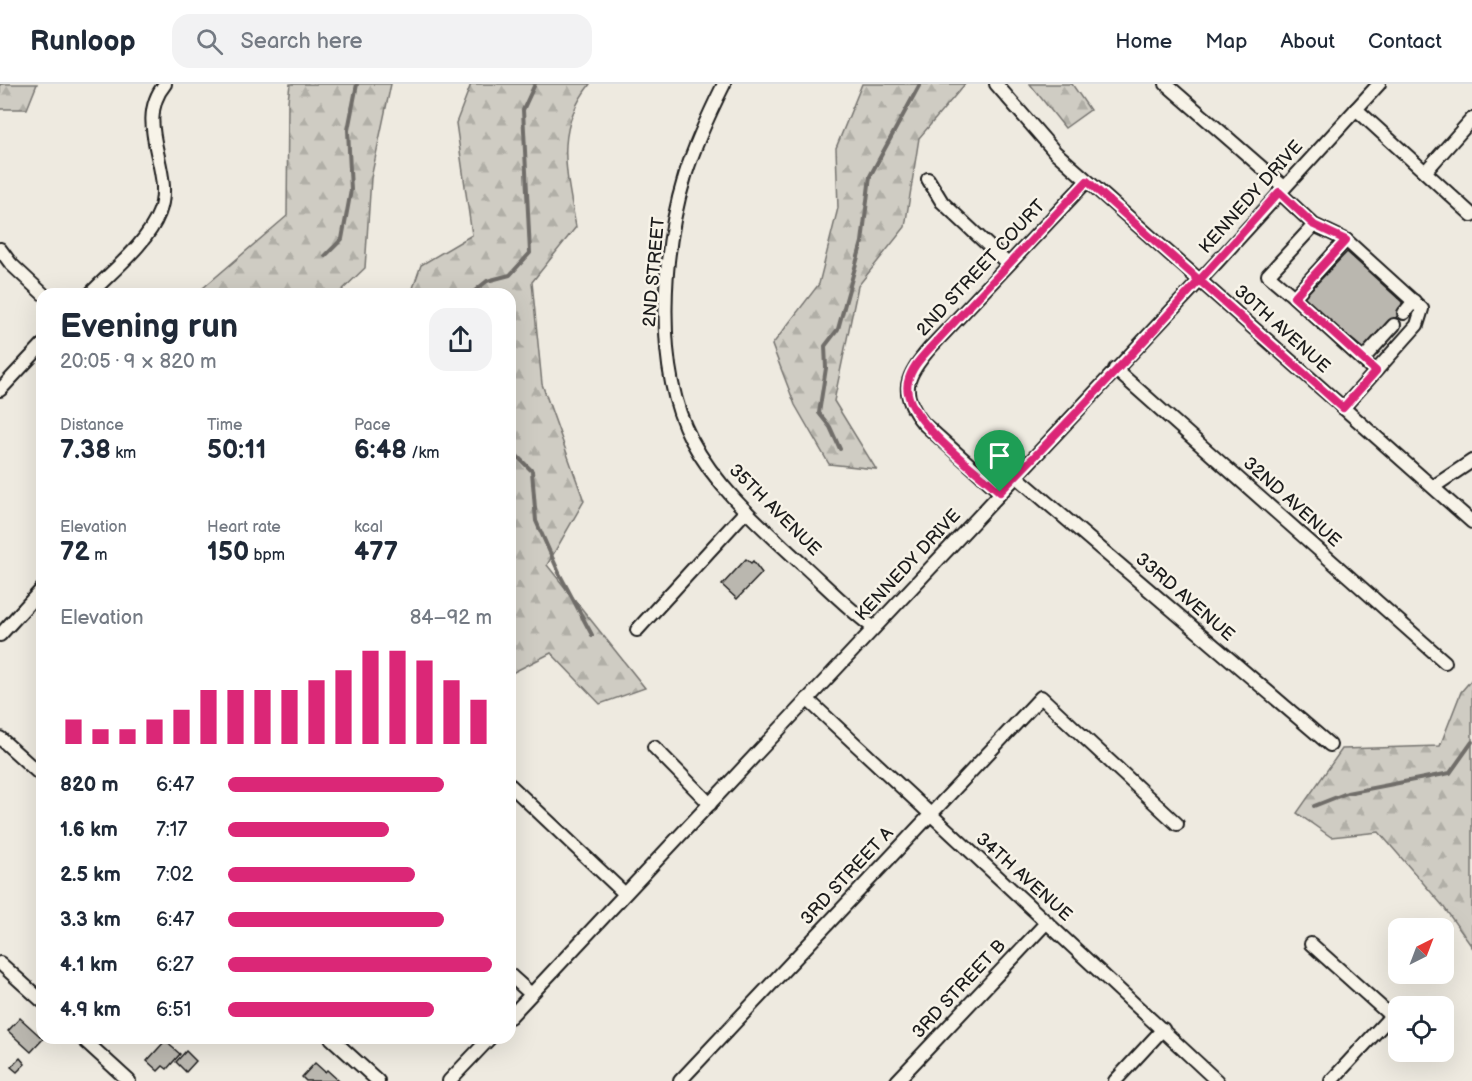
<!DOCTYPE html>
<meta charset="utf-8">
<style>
body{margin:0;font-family:"Balsamiq Sans",sans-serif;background:#f2f2f3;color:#1f2937;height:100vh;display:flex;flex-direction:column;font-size:22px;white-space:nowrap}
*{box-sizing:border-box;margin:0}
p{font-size:20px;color:#747a83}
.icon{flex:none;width:33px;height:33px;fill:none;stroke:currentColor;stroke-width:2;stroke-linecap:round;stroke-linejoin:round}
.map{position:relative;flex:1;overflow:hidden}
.drawer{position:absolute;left:36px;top:204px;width:480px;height:756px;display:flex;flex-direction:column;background:#fff;border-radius:18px;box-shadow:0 6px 24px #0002}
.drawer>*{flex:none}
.needle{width:39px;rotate:42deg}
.buttons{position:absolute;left:1388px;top:834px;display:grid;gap:12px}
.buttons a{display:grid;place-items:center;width:66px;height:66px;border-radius:12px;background:#fff;box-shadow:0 6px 24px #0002;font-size:30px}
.pin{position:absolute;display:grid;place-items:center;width:51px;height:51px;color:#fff;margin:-62px -26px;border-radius:50% 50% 50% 0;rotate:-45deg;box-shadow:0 0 6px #0007}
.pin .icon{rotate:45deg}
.round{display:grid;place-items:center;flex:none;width:63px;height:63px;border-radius:18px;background:#f2f2f3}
.summary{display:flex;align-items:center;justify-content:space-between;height:102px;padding:0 24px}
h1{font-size:33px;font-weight:700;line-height:45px}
.metrics{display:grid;grid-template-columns:repeat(3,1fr);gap:9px;height:102px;padding:6px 24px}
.metrics div{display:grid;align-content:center}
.metrics b{font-size:26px;font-weight:700}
.metrics small{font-size:16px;font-weight:400}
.metrics p{font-size:16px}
.chart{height:168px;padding:12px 24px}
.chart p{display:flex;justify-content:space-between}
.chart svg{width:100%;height:108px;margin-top:6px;stroke:#db2777;stroke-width:6}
ul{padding:0 24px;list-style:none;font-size:20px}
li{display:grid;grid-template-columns:96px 72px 1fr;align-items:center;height:45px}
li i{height:15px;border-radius:8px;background:#db2777}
header{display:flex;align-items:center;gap:36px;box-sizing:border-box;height:84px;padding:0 30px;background:#fff;border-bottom:2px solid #e0e1e3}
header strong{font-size:28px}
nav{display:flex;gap:33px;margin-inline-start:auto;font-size:21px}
.search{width:420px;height:54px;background:#f2f2f3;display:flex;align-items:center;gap:15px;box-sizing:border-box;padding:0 21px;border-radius:18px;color:#747a83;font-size:22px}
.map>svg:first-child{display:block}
</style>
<header>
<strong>Runloop</strong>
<div class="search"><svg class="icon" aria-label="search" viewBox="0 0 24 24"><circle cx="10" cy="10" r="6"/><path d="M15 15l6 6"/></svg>Search here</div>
<nav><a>Home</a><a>Map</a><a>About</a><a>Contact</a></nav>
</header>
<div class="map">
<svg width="1472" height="997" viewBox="0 0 1472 997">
<defs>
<pattern id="forest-firs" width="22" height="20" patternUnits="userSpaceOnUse" patternTransform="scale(1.5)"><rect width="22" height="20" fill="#cfccc3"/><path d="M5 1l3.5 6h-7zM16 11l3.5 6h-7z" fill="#b1afa7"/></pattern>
</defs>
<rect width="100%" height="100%" fill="#eeeae0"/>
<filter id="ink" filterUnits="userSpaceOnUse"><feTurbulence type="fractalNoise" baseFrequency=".0167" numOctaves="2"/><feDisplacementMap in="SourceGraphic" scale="12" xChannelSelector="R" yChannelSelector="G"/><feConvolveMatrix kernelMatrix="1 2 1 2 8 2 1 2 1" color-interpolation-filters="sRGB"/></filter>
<g filter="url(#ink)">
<g fill="url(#forest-firs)" stroke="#767470" stroke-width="1.5">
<polygon points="0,0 37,0 27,25 0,25"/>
<polygon points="290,0 391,0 371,94 365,184 338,210 196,210 287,132 288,17"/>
<path d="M471,0h119c-37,47 -23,89 -14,143l-44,55 10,102 42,117 -37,64 98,123 -45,16 -49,-51 -41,21v-380h-99l10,-29 51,-30 -16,-112z"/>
<polygon points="862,0 965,0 919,54 905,143 858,202 834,317 876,385 829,380 795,321 772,261 819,200 838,124 836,64"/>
<polygon points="1030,0 1072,0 1090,26 1065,44"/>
<polygon points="1472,595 1472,863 1443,822 1379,748 1331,753 1297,729 1342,665 1440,662 1461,608"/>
</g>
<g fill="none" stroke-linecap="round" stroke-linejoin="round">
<g stroke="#6f6d69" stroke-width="4">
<polyline points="325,172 342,155 351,106 348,46 357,0"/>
<polyline points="471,210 487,197 510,191 530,169 523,26 535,0"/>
<polyline points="510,365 532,387 536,437 560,491 592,551"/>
<polyline points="840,365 830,343 819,329 826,284 825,262 838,245 862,158 870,92 920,0"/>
<polyline points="1314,722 1347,709 1450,689 1472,658"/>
</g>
</g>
<g fill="#bab7af" stroke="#1c1c1c" stroke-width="1.5">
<polygon points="1347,168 1402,218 1401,228 1366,267 1303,214"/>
<polygon points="746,475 751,479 753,477 762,489 737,515 722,501"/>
<polygon points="20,934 43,955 31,968 8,947"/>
<polygon points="165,957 180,970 167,985 163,982 158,987 147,977"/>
<polygon points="186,967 196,977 186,988 176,978"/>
<polygon points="20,974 25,980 17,988 11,983"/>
<polygon points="315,979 325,988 327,986 339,997 306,997 302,993"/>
</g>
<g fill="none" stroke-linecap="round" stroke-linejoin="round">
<defs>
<g id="minor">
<path d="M724,0c-15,30 -29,60 -39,92 -23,75 -31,192 6,263 26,50 71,88 112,126 23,21 45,44 71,63"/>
<polyline points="996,0 1055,68 1472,438"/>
<polyline points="1166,0 1284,103"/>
<polyline points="1356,25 1472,131"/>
<polyline points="1425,88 1472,35"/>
<polyline points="928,95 942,118 1008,180"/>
<polyline points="1279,108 1314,141 1346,156 1294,213 1268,191 1314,141"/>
<polyline points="0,165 11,180 43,210"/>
<path d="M90,210c23,-24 57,-50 69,-81 17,-42 -27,-89 6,-129"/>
<polyline points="1294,213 1375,287"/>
<polyline points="1404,229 1414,217"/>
<polyline points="1363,275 1394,241"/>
<polyline points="1115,285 1445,578"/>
<polyline points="0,306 42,261"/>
<polyline points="1343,324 1417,241 1422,225 1346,156"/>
<polyline points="1016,392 1330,661"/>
<polyline points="1433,403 1472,377"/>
<path d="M1000,408l-77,-69c-25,-31 -17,-47 7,-75l157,-167"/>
<polyline points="637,546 746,427"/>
<polyline points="0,551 42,505"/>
<polyline points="807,615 1217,997"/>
<polyline points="0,654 42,692"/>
<polyline points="654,663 710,720"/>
<polyline points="510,701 624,809"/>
<polyline points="1311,860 1391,932 1331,997"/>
<polyline points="0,879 42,917"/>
<polyline points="510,891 531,910"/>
<polyline points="510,933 1217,178 1379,0"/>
<polyline points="82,954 129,997"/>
<polyline points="331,954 378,997"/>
<polyline points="449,997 490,954"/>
<polyline points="680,997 1041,613 1177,740"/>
<polyline points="897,997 1047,838"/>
<polyline points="1115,997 1163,945"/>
</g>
</defs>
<use href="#minor" stroke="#1c1c1c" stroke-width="16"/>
<use href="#minor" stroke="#f7f3e8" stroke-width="12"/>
</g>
</g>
<g fill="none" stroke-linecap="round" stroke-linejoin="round" filter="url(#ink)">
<defs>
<path id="route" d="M1000,408c95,-97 188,-198 279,-300l35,33 32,15 -52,57 82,74 -33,37 -127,-113c-43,-38 -86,-76 -129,-114l-157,167c-9,10 -19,20 -22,34 -9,34 69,89 92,110"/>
</defs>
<use href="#route" stroke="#fff" stroke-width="12"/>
<use href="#route" stroke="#db2777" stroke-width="8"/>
</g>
<g text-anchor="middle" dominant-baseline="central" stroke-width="5" stroke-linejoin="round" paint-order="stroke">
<g font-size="18" fill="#1c1c1c" stroke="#f7f3e8">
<text transform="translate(1251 113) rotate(-48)">KENNEDY DRIVE</text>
<text transform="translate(981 184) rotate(-47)">2ND STREET COURT</text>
<text transform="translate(654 188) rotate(-85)">2ND STREET</text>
<text transform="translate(1282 245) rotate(42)">30TH AVENUE</text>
<text transform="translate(1292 418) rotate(42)">32ND AVENUE</text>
<text transform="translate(775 426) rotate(45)">35TH AVENUE</text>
<text transform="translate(908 481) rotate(-47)">KENNEDY DRIVE</text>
<text transform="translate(1185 513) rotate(41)">33RD AVENUE</text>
<text transform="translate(847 792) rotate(-47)">3RD STREET A</text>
<text transform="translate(1024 793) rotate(42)">34TH AVENUE</text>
<text transform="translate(959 905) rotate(-47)">3RD STREET B</text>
</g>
</g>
</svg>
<div class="buttons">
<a><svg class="needle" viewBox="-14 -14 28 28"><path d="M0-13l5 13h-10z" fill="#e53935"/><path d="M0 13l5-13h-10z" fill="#747a83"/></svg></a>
<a><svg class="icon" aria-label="locate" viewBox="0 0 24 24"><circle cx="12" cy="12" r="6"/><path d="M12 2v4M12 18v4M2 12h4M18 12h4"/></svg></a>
</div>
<div class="pin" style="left:1000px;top:408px;background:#1e9e55"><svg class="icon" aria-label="arrive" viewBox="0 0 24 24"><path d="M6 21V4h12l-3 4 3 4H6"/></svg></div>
<section class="drawer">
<div class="summary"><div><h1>Evening run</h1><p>20:05 · 9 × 820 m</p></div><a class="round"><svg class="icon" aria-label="share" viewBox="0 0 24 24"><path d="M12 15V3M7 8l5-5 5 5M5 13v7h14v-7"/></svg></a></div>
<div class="metrics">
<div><p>Distance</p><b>7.38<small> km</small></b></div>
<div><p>Time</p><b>50:11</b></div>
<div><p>Pace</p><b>6:48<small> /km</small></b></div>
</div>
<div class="metrics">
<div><p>Elevation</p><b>72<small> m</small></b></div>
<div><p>Heart rate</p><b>150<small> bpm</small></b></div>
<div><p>kcal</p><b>477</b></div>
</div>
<div class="chart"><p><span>Elevation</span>84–92 m</p>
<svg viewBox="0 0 160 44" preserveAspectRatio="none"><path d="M5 44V34M15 44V38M25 44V38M35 44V34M45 44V30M55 44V22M65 44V22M75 44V22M85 44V22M95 44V18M105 44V14M115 44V6M125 44V6M135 44V10M145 44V18M155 44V26"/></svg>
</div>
<ul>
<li><b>820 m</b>6:47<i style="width:82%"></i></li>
<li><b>1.6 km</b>7:17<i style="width:61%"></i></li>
<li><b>2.5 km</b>7:02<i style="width:71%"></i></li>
<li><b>3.3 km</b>6:47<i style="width:82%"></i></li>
<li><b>4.1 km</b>6:27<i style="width:100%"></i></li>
<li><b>4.9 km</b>6:51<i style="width:78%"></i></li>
</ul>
</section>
</div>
